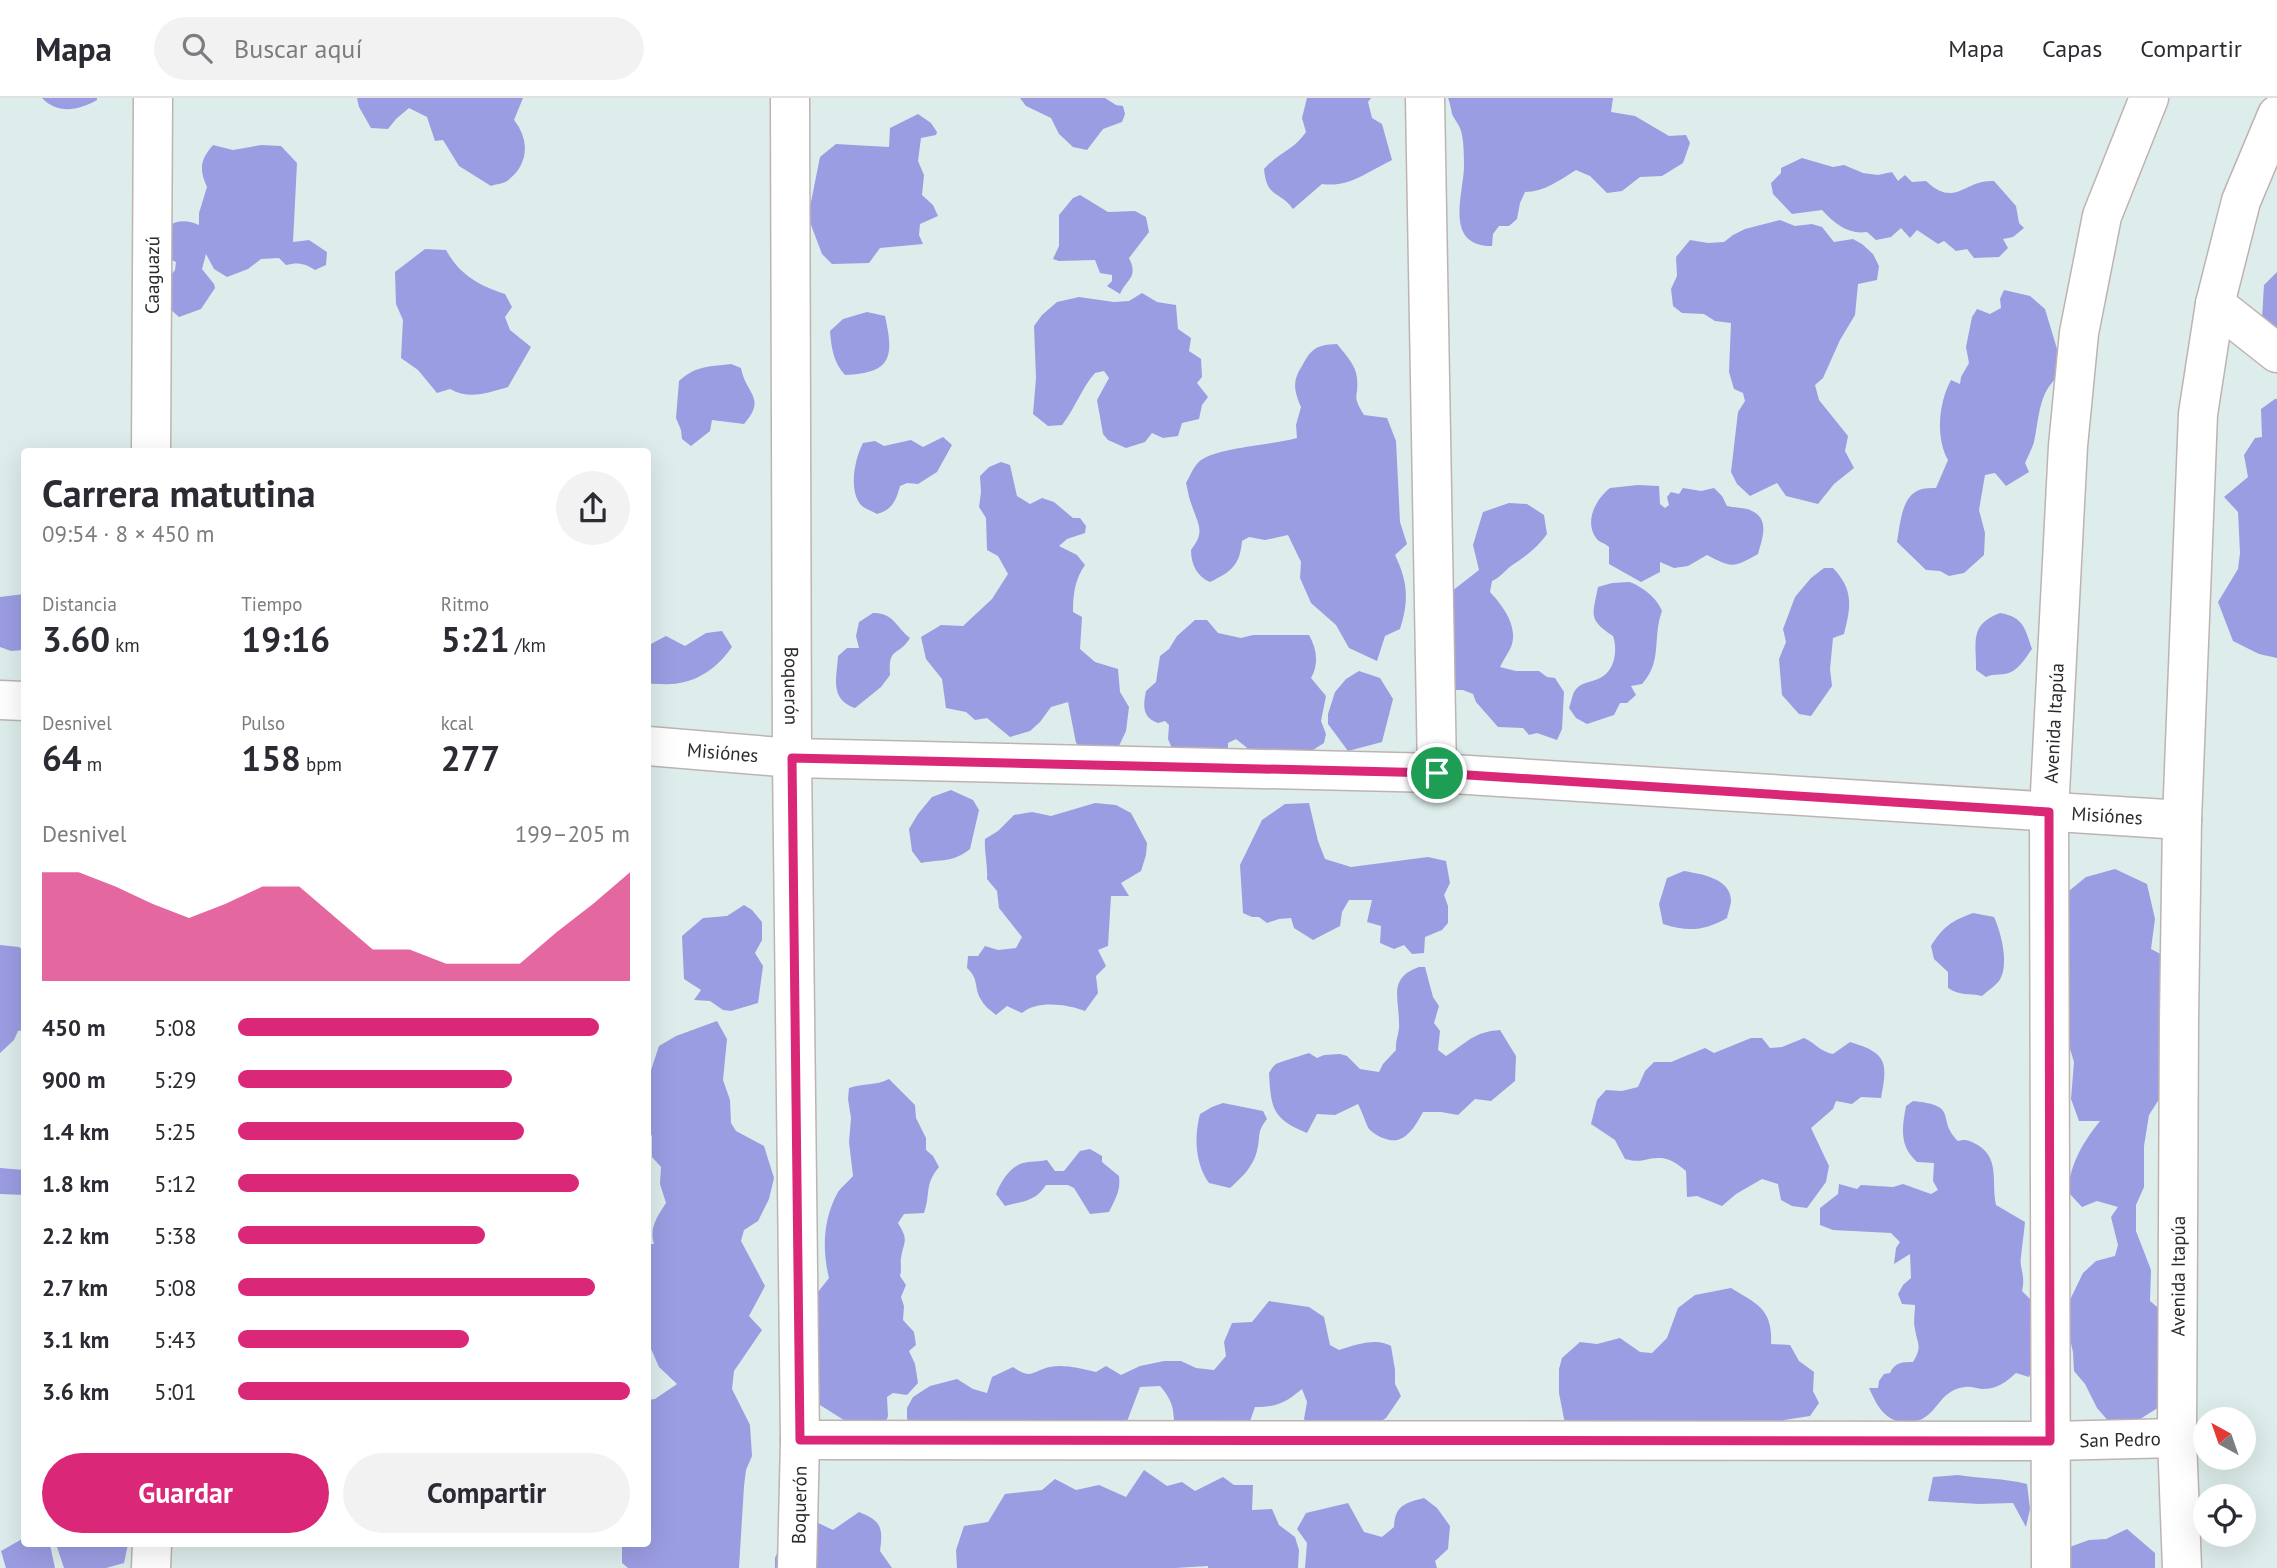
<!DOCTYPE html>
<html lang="es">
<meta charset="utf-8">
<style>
body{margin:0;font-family:"PT Sans",sans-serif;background:#f2f2f3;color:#2b2b33;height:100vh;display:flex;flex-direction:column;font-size:26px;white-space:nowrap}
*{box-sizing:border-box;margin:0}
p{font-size:23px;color:#7c7c81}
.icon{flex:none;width:38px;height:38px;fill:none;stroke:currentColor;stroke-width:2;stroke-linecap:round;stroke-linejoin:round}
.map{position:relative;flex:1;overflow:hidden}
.side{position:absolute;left:21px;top:350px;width:630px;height:1099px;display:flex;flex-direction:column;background:#fff;border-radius:7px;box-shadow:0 7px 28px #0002}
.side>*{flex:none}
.needle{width:46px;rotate:320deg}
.tools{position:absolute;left:2193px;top:1309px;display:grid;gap:14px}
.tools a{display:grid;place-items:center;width:63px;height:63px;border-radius:50%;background:#fff;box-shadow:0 7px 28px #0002;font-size:35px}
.pin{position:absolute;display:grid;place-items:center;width:60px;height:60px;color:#fff;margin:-30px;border:4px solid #fff;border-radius:50%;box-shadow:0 2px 7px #0007}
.round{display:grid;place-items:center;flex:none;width:74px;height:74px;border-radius:37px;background:#f2f2f3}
.overview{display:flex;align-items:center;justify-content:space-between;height:119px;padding:0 21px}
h1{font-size:38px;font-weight:700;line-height:52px}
.metrics{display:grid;grid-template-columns:repeat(3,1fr);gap:10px;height:119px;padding:7px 21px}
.metrics div{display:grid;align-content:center}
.metrics b{font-size:35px;font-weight:700}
.metrics small{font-size:19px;font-weight:400}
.metrics p{font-size:19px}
.chart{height:196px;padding:14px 21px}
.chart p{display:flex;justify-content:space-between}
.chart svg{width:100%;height:126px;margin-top:7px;fill:#db2777;opacity:.7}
.button{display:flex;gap:14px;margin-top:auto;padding:14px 21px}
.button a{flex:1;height:80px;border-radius:42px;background:#db2777;color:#fff;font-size:28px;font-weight:700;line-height:80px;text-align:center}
.button a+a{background:#f2f2f3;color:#2b2b33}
ul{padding:0 21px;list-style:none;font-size:23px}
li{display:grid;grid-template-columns:112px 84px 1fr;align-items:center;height:52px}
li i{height:18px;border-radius:9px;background:#db2777}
header{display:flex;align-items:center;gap:42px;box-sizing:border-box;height:98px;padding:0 35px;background:#fff;border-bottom:2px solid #e1e1e2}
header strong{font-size:33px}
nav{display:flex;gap:38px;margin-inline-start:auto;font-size:24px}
.search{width:490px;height:63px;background:#f2f2f3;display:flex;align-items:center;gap:18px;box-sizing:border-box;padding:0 24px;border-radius:38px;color:#7c7c81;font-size:26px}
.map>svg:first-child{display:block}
</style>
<header>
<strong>Mapa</strong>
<div class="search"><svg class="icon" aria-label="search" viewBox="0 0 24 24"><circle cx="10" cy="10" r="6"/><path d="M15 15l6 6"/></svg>Buscar aquí</div>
<nav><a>Mapa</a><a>Capas</a><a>Compartir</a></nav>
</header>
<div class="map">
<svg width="2277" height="1470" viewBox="0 0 2277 1470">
<rect width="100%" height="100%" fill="#ddedeb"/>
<g fill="#9b9de3">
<path d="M42,0h55v2c-18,10 -39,15 -55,-2z"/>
<path d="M357,0h166l-9,22c16,20 15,45 -7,61 -4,3 -11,3 -16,5l-32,-20 -16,-26 -8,1 -8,-24 -18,-9 -13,11 -8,10 -17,-1 -12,-21z"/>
<polygon points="1020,0 1105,0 1116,7 1123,8 1125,16 1122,24 1103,31 1087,52 1073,49 1059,36 1051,20 1026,8"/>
<path d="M1307,0h64l-3,4 4,16 10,6 10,36c-23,11 -43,28 -70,24l-29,25c-14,-19 -26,-10 -29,-40 14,-16 30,-19 42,-37l-4,-14z"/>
<path d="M1448,0h165l-2,14 24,4 34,20 17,-1 4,8 -7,20 -21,13 -22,1 -18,14 -15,2 -17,-17 -14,-6c-16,10 -32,22 -51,22l-5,11 -3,16 -8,7h-10l-6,8 -1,12c-48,0 -29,-50 -28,-79 0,-11 0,-29 -4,-39 -2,-5 -6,-9 -8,-14 -1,-6 -2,-11 -4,-16z"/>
<polygon points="918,16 931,25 937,34 936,37 921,40 918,63 924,77 922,97 933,107 938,118 920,126 919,137 923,146 880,150 869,165 832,166 822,156 808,119 820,59 836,46 889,49 890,30"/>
<path d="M213,47l20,5 28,-5 20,1 16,17 -4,79 16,-2 18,12 -1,13 -11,5c-10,-7 -18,-8 -29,-5l-7,-7 -18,1 -13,10 -21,8 -13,-8 -8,-15 -4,15 12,15 1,4 -14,21 -22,8 -9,-8 1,-34 4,-5 1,-8 -9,-4 2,-32c9,-7 21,-5 30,-1v-12l8,-26c-8,-18 -7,-27 6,-42z"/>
<path d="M1802,60l31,9 11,-2 19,8 15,2 14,-3 6,9 7,-6 7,7 14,-1c30,28 38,-2 68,0l22,25 3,17 5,5 -11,9 -10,2 5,9 -9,9 -25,1 -7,-9 -11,2 -12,-10 -6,3 -21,-14 -7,8 -9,-10 -10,9 -15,3 -9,-8c-19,3 -33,-9 -45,-22l-30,4 -19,-20 -2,-11 10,-10v-5z"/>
<path d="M1080,97l28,17 27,-1 11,6 3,15 -20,26c10,20 -3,21 -9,36l-13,-8 5,-5v-6l-12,-2 -5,-13 -36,1 -6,-2 6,-13v-31l14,-17z"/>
<polygon points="1780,122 1795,128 1812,126 1822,129 1834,144 1853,141 1862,146 1873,156 1879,168 1877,182 1858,186 1855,217 1840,242 1823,280 1815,287 1819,302 1848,338 1845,353 1854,370 1834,386 1818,406 1786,398 1777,385 1750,398 1737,386 1731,374 1738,314 1745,303 1743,295 1734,291 1729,274 1731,225 1715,223 1704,216 1682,215 1673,208 1671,191 1677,178 1676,159 1690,142 1708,145 1724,144 1733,137 1745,131"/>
<path d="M425,151l21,1c14,25 32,35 59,44l7,13 -7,10 5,13 21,17 -23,40c-21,6 -38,13 -58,2l-13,4 -19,-23 -17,-12 2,-38 -7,-16 -1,-32z"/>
<polygon points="2277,174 2277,277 2262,220 2264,187"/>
<path d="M2004,192l26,6 15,13 19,63c-26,17 -24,43 -30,70 -2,7 -6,14 -9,21l4,9 -23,14 -11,-13 -10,2 -6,35 6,23 -1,22 -20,18 -15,3 -9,-5 -14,-1 -29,-28c3,-16 4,-45 22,-52 5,-2 12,-2 17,-2l12,-28c-13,-23 -9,-58 3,-80l9,4 1,-7 8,-14 -3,-16 6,-30 5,-8 13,5 11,-6 -1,-9z"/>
<path d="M1142,195l15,9 19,3 2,24 13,9 -2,13 12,8 1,18 -5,6 11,14 -6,8 -3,14 -17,4 -4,13 -15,2 -11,-5 -7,9 -19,6 -18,-8 -5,-6 -6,-34 12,-22 -5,-7 -9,2c-14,16 -19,34 -33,52l-14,1 -15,-12 3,-36 -2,-52 8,-11 15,-13 22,-5 35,5 15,-1z"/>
<path d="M867,214l18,4c9,41 7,57 -40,59 -11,-11 -14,-28 -15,-44l13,-12z"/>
<path d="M1337,246c8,10 19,21 20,34 2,21 -6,16 7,37l23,3 9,23 4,81 7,22 -12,11c13,27 14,46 5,74l-15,7 -8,25 -28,-13 -13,-23 -25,-22 -11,-25 1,-16 -13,-27 -23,5 -16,-3 -7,4c-2,24 -11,31 -32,41 -13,-5 -19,-18 -19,-32 14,-18 8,-24 1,-44 -3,-7 -4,-15 -6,-23 4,-7 8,-18 15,-23 19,-13 71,-15 96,-22l-1,-13 5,-18c-7,-16 -9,-26 1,-41 10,-18 14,-21 35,-22z"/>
<path d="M731,266l10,4c5,27 26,29 3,56l-32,-4 -2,11 -19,15 -9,-7 -1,-9 -5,-12 3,-37c18,-16 29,-14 52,-17z"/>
<polygon points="2275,301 2277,301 2277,560 2259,556 2233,543 2218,504 2238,471 2240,455 2238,414 2224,399 2248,379 2244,357 2255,340 2262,339 2261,311"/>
<path d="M943,339l9,8 -15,27 -19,12 -11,-1 -7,3c-4,15 -8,24 -23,28 -5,-3 -12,-5 -16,-9 -13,-15 -6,-47 2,-62l12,-2 9,5 27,-6 12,7z"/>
<path d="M1001,364l9,3 7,31 13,8 12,-6 12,4 19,16h7l6,8 -1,7 -18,6 -8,7 18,9 8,10c-10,14 -12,29 -12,47l9,5 -2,32 15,13 23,7 2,23 9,15 -3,24 -7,15 -27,9 -16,-12 -8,-41 -17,5 -11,15 -10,9 -20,6 -23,-19 -12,2 -9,-8 -20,-4 -4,-29 -16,-20 -5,-22 20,-12 22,1 29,-27 16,-25 -10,-18 -11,-6 -1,-32 -7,-11 2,-15 -1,-16 9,-9z"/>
<path d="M1638,387l21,1 1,18 5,4 4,-3 -2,-8 4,-5 8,2 4,-6 18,3 13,-3 8,8 5,10c7,2 16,1 23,4 20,8 13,27 8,44 -25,14 -26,14 -51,1l-19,11 -14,2 -14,-6v10l-19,10 -32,-18v-17c-5,-5 -10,-4 -13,-9 -12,-17 0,-39 14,-50z"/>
<path d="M1509,405l18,1 17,11 3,19c-10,14 -21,22 -36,32 -7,5 -10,11 -19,15l-2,11c13,14 29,35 21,55 -3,7 -8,13 -11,20l16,4h23l8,6 8,1 9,14 -2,37 -5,11 -20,-7 -8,2 -6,-7 -25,-1 -22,-25 -3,-8 -10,-4h-7c-8,-21 -9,-49 -6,-72 1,-11 3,-15 2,-27l27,-21 -6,-25 10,-33z"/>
<path d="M1824,470h9c21,22 18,39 11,66l-11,4 -3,31 2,17 -21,30 -12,-2 -17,-19 -3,-36 7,-17 -3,-13 12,-32 16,-19z"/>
<path d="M1629,484c13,4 28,16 33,29 -10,27 1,50 -20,73l-11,2 5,9 -9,8h-7l-6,12 -27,9 -11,-6 -7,-10c2,-5 3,-12 5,-16 6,-10 15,-9 24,-13 17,-7 20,-28 15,-43 -26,-17 -20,-22 -15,-49l14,-4z"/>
<polygon points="24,496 24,552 11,553 0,549 0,499"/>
<path d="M873,515c20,-1 23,14 37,25 -11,19 -22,7 -20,37l-9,12 -26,21c-26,-9 -18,-31 -17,-52l9,-8h12l-3,-12 3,-14z"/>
<path d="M2000,515c24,4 25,16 32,36 -6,8 -12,19 -21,23 -8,4 -17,1 -25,5l-10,-7c1,-27 -8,-45 24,-57z"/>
<path d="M1195,522h12l11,13 23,5 12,-3h56c8,14 10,29 2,43l15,18 -5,25 5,13 -2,9 -19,12 -51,3 -8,-11 -10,-8 -8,4v15h-52l-8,-19 1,-14 -4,-4 -7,2c-16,-6 -15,-17 -12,-32l10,-9 4,-26 9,-7 8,-13z"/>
<path d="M722,533l10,16c-15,21 -35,36 -62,37 -7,1 -15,-1 -22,0v-44l3,4 15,-8 19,10 21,-13z"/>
<polygon points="1359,573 1380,580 1393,601 1382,644 1348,653 1328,626 1328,616 1335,594 1346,581"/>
<path d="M951,692l22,10 6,10 -9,39c-18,14 -28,10 -49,14l-9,-12 -3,-22 9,-15 14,-17z"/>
<path d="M1095,705l21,2 15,8 16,30 -1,12 -5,16 -20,12 8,13h-18l-3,50 -10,4 8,16 -10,10 2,17 -13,18c-18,-7 -48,-11 -63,2l-15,-7 -11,9c-6,-5 -12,-9 -16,-17 -6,-12 -1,-19 -13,-30l1,-12h10l7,-10 13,4 18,-2 6,-11 -23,-29 -2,-17 -10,-12c1,-14 -3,-26 -2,-40l13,-8 16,-16 18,-3 19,4z"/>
<polygon points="1309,705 1318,743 1325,761 1351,769 1428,759 1446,763 1450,785 1444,797 1448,808 1448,825 1442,832 1425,839 1424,855 1412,856 1404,847 1394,851 1380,845 1381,828 1367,824 1372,802 1349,802 1342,814 1340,828 1313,842 1294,830 1291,820 1279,821 1267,825 1259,819 1252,819 1243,815 1240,767 1262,722 1285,706"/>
<path d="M2115,771l32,15 8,35 -4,30 27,14 -15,130 -14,22 -5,31v41l-8,18v26l15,39 -1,31 29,24 -15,79 -27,17 -26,3 -14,-16 -12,-24 -11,-13 -1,-19 -5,-21v-27l15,-31 13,-12 19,-5 3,-11 -7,-28 7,-10 -21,-6 -15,6 -14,-15c2,-28 15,-50 32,-71h-21l-8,-22 3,-37 -7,-23 -3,-144 22,-18z"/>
<path d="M1684,773c17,3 46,7 47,29 0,5 -3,13 -4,18 -23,13 -39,14 -64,6l-4,-20 8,-26z"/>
<polygon points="744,807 752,812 762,824 762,842 755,855 763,868 758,905 731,913 723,912 710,903 694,902 701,892 684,881 682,838 703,820 727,818"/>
<path d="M1973,815l21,4c7,15 16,49 5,64 -5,6 -12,10 -17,15 -13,-3 -22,0 -34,-8v-16l-14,-13 -3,-13c12,-19 20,-25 42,-33z"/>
<polygon points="0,847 19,849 24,853 24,932 18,933 14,942 0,955"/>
<path d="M1419,869h6l8,30 6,9 -5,17 6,8 -2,19 8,6c22,-14 27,-24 54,-26l16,26 -1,25 -24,20 -16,-2 -17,16 -17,-3h-18c-9,16 -19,35 -40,26 -4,-1 -11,-6 -14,-9 -4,-7 -7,-18 -11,-25l-23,11 -18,-1 -10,19c-35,-14 -36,-25 -38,-60 2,-3 4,-7 7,-9 1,-1 30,-10 33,-11l8,5 7,-3 16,-1 7,2 13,13 19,3 4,-8 13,-14c-1,-10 4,-18 3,-27 0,-26 -11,-45 20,-56z"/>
<path d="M717,923l10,18 -4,41 7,20 1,23 5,8 28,15 10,32 -5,21 -11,22 -14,9 -3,11 24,45 -16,30 13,14 -28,41 -2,18 18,36 2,31 -6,14 -2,16 -5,82h-111l-6,-5v-19h26v-144l7,-1 22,-15 -18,-17 -11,-25v-98h6c-5,-16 3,-27 12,-41l-6,-19 1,-17 -9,-10v-21l-4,-6v-36l2,-4 1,-20 8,-24 17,-10z"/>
<path d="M1751,940h11l8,10 12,-1 22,-9c11,5 17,14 29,16l17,-12c37,11 38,20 31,56l-20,-1 -9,7 -16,-3 -3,8 -22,19 18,38 -3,16 -19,26 -15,-2 -11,-6 -3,-16 -16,-5 -26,15 -14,12 -25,-10 -10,1 -1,-26c-7,-6 -16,-13 -26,-13 -15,-1 -16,6 -35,1l-10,-19 -24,-16 6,-24 9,-10 16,1 16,-4 7,-16 9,-9h17l34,-14 9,5z"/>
<path d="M889,981l26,26 1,13 10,20v12l7,6 6,11c-15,18 -8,26 -15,46l-20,1 -6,9c11,18 6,17 3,35 -1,6 1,11 -1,18l6,9 -5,12 3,9 -1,14 11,12 2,13 -7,6 6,13 3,19 -11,12 -14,-2 -6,4 1,19 -5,14 -36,-8 -35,-22 -23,-90 29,-18 11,-14c-7,-29 -6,-59 9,-86 4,-6 11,-11 15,-16l-4,-34 2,-24 -3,-19 1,-11c15,-5 26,-2 40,-9z"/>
<path d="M1913,1003c48,5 22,17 45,40 7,-2 10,-1 16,2 27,13 17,38 22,62l29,17c-1,12 -3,23 -4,35 -2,12 5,17 1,34l11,11 5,51 -9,24 -13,-4c-11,10 -19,16 -34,16 -5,0 -11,-3 -17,-2 -24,3 -26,23 -43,32 -1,1 -8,2 -10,3 -25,3 -34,-14 -43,-34h9l1,-7 5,-7 6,-1c5,-11 12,-11 23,-11 10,-16 4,-18 2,-33 -2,-7 0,-16 0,-24l-13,-1 -4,-10 5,-9 8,-7 -1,-24 -16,10 2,-16 4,-6 -9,-9 -58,-3 -13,-5v-17l18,-14 1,-10 18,5 4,-4 32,2 10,-3 28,10 7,-4 -5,-9 1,-18 -17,-1c-18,-16 -15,-34 -11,-56z"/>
<path d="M1223,1005l40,8 4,8c-11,14 -6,17 -10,32 -4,16 -15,26 -27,37l-21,-5c-14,-20 -15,-46 -9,-69l12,-7z"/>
<path d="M1090,1051l12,7v6l17,14c2,15 -4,23 -10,36l-19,2 -16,-26 -6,-3h-22c-11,17 -23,16 -41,21l-9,-12c5,-12 13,-27 27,-31 7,-2 16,-1 24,-3l8,11h9l16,-20z"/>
<polygon points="0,1070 24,1072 24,1097 0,1096"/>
<path d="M1731,1190c26,16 42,21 40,56l19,1 9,16 15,11 -1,19 6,12 -9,13 -26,4 -8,12 -199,7 -13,-20 -5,-26v-24l3,-11 18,-16 17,2 23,-6 20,14 12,1 15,-15 11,-30 17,-13z"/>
<path d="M1269,1203l40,6 15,10 6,28 9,5c15,-5 38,-13 52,-4l4,24v14l6,12 -15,22 -16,10 -57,2 -9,-11 3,-17 -5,-13c-17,14 -25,18 -47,18l-6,17 -74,8c-2,-21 0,-29 -15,-46l-20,1 -17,45 -212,-3 -4,-11v-10l6,-11 17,-11 27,-7 16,10 14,4 5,-16 21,-10c19,14 20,3 37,0 14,-3 32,2 46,5l10,-6 15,9 19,-9 24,-5h17l15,7 18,2 12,-14 -2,-14 8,-19 20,-1z"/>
<polygon points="1144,1372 1167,1388 1182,1384 1195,1393 1223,1379 1234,1387 1253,1387 1252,1412 1272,1411 1279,1427 1295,1439 1299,1452 1298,1470 1208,1470 1208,1468 1175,1470 957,1470 956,1452 964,1428 988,1424 1005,1396 1042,1392 1055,1381 1076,1392 1099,1387 1126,1399"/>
<path d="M1958,1377c24,4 46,3 69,9l3,25 -4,18 -13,-24 -34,1 -51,-3 5,-24z"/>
<path d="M1424,1400l13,10 13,18 -2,23 -13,12 2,7h-132l2,-25 -10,-14 9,-16 42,-10 16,29 18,5 12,-10c1,-22 11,-24 30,-29z"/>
<path d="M859,1414c23,9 24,16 21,39l12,17h-117v-10l11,-26 30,-10 17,8z"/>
<polygon points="2127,1431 2155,1455 2155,1470 2048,1470 2053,1455 2089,1442 2106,1441"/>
<polygon points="22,1441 24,1441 24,1446 50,1447 55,1470 6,1470 1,1453"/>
<polygon points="56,1446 128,1446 124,1465 106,1470 64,1470"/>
</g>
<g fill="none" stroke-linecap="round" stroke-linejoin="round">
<defs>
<g id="street">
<path id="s1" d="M790,0l2,660 8,682 -3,128"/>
<polyline points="1425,0 1437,675"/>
<polyline points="2215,206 2277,255"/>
<path id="s2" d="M151,354l2,-354"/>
<polyline points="0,602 24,603"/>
<path id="s3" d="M648,648l144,12 645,15 745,47"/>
<path id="s4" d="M800,1342l1250,1 127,-3"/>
<polyline points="151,1470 152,1446"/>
<path id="s5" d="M2051,1470l-2,-756 19,-366 11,-113 23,-117 47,-118"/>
<path id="s6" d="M2182,1470l-5,-130 2,-418 3,-200 16,-406 17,-110 26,-103 36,-86"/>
</g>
</defs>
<use href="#street" stroke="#beb3b1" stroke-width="41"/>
<use href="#street" stroke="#fff" stroke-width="38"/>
</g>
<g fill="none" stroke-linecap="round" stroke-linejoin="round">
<defs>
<polygon id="route" points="792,660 1437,675 2049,714 2050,1343 800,1342"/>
</defs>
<use href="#route" stroke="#fff" stroke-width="14"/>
<use href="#route" stroke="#db2777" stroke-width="9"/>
</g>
<g text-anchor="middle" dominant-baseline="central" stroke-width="7" stroke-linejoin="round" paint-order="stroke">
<g font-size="19" fill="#2b2b2b" stroke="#fff">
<text stroke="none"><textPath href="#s2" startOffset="177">Caaguazú</textPath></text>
<text stroke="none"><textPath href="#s1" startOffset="588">Boquerón</textPath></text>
<text stroke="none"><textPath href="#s5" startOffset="845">Avenida Itapúa</textPath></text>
<text stroke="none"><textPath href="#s3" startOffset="75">Misiónes</textPath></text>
<text stroke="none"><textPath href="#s3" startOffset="1461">Misiónes</textPath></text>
<text stroke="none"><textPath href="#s6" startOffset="292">Avenida Itapúa</textPath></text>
<text stroke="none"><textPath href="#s4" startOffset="1320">San Pedro</textPath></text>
<text transform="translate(799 1407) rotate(-89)">Boquerón</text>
</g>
</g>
</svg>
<div class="tools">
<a><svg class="needle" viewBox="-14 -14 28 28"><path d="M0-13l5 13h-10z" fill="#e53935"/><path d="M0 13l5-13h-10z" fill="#7c7c81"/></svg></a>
<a><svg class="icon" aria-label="locate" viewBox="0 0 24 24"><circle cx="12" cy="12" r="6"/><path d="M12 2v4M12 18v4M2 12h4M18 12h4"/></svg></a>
</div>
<div class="pin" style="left:1437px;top:675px;background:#1e9e55"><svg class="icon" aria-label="arrive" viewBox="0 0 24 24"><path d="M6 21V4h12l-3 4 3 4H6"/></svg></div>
<section class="side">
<div class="overview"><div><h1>Carrera matutina</h1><p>09:54 · 8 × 450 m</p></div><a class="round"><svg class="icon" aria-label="share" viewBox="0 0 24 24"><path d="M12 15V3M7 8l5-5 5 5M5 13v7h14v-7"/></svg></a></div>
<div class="metrics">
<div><p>Distancia</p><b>3.60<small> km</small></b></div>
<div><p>Tiempo</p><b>19:16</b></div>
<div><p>Ritmo</p><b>5:21<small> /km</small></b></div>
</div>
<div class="metrics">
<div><p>Desnivel</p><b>64<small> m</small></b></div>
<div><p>Pulso</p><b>158<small> bpm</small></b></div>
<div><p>kcal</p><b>277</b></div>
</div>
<div class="chart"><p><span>Desnivel</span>199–205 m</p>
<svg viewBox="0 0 160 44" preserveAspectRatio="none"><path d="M0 44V6L10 6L20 11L30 17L40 22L50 17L60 11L70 11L80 22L90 33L100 33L110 38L120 38L130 38L140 27L150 17L160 6V44z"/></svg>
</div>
<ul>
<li><b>450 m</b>5:08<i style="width:92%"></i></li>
<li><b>900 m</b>5:29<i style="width:70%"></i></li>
<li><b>1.4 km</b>5:25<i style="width:73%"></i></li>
<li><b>1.8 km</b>5:12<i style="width:87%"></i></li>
<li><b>2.2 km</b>5:38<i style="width:63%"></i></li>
<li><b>2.7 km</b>5:08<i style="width:91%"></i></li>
<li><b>3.1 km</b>5:43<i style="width:59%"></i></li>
<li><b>3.6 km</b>5:01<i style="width:100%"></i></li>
</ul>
<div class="button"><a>Guardar</a><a>Compartir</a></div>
</section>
</div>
